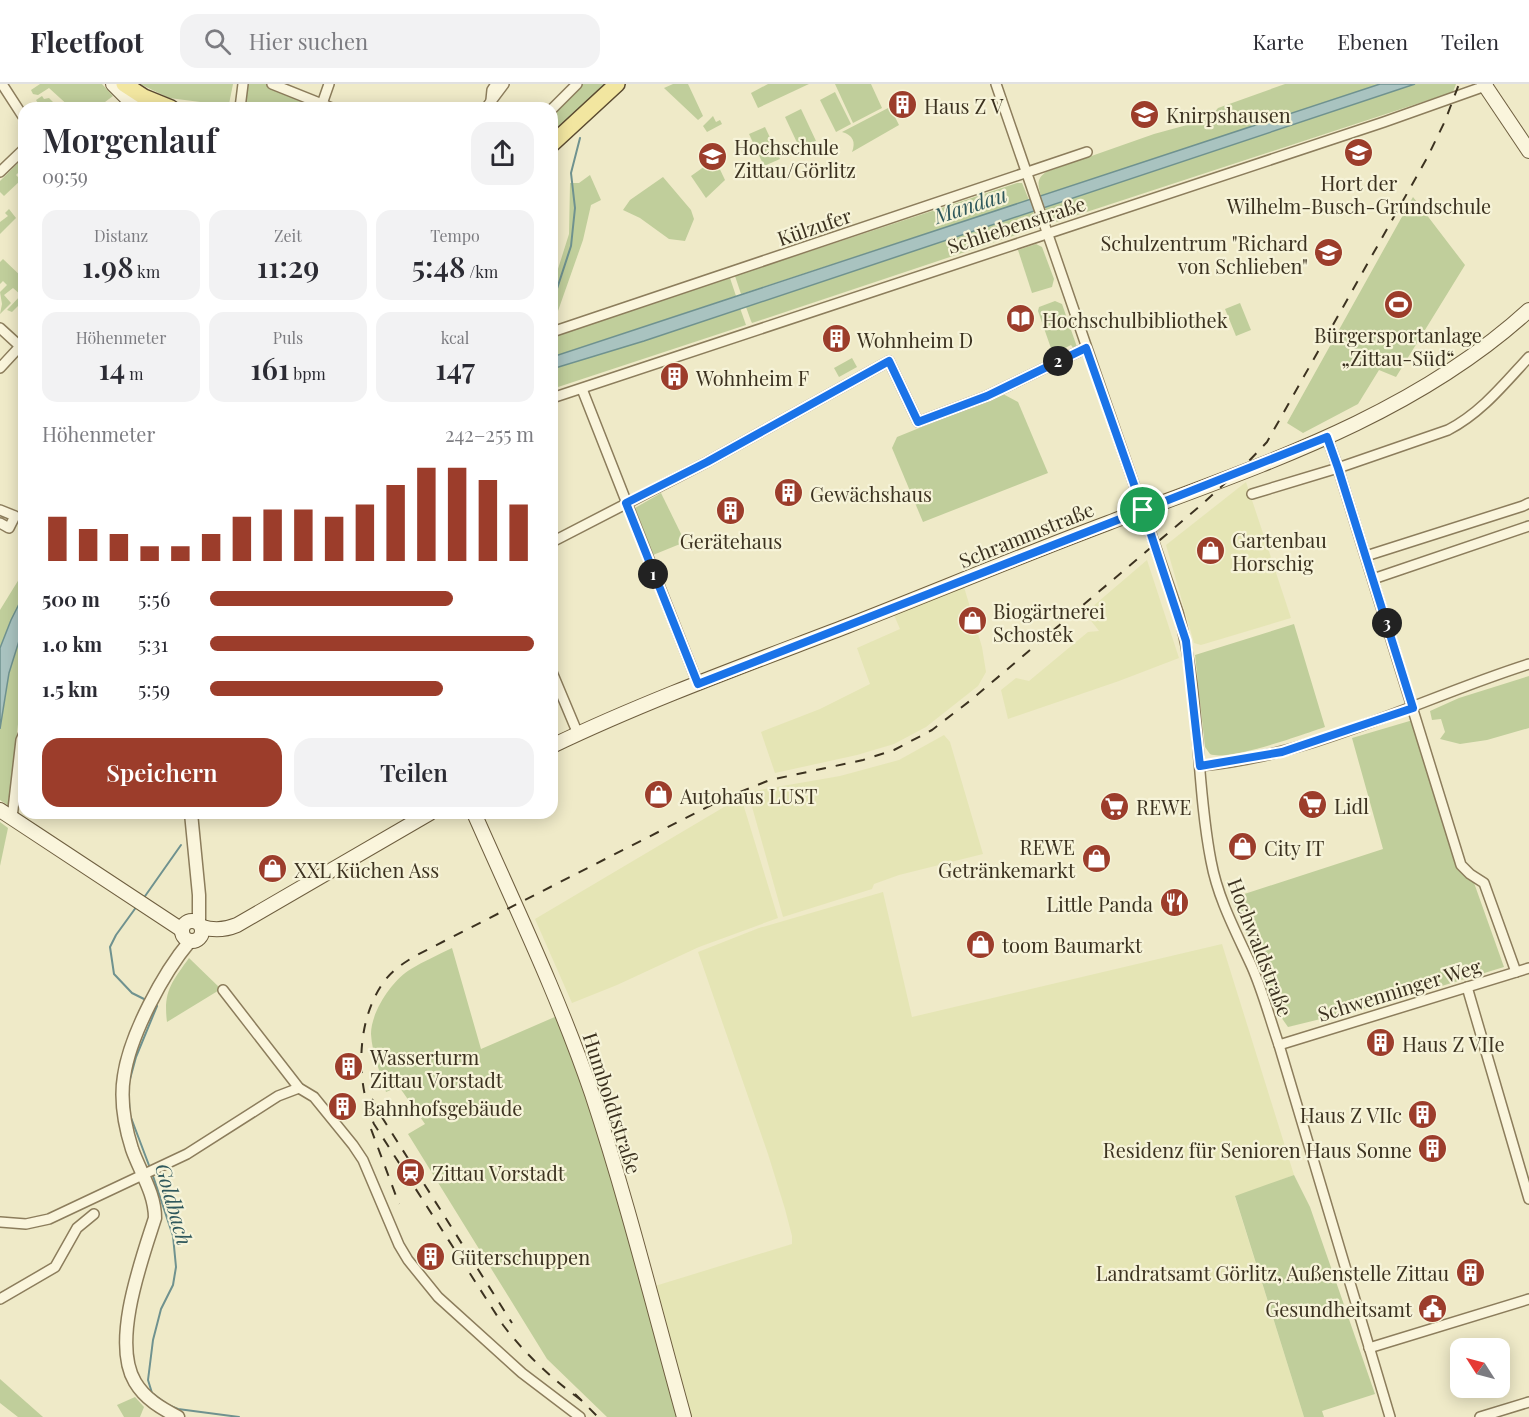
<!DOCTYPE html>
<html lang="de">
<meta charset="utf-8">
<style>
body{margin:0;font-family:"Playfair Display",serif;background:#f2f2f3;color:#2b2b33;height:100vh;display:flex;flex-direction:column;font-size:22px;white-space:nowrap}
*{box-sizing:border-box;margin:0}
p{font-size:20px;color:#7c7c81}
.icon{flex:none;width:33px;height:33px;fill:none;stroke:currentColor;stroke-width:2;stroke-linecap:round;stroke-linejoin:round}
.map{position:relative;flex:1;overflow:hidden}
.panel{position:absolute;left:18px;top:18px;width:540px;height:717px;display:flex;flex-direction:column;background:#fff;border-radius:18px;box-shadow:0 3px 15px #0003}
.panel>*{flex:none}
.needle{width:39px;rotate:306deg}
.fabs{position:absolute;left:1450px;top:1254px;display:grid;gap:12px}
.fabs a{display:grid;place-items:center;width:60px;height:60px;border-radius:12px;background:#fff;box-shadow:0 3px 15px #0003;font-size:30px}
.pin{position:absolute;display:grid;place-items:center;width:51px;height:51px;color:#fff;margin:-26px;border:3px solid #fff;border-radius:50%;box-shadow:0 2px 6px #0007}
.km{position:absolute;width:30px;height:30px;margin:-15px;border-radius:50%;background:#222;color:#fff;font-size:16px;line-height:30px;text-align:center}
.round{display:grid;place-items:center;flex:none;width:63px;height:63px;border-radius:18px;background:#f2f2f3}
.summary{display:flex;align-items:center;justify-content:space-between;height:102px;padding:0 24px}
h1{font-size:33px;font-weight:600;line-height:45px}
.figures{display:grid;grid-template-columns:repeat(3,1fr);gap:9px;height:102px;padding:6px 24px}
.figures div{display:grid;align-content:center;border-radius:15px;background:#f2f2f3;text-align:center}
.figures b{font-size:30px;font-weight:600}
.figures small{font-size:16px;font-weight:400}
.figures p{font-size:16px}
.chart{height:168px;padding:12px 24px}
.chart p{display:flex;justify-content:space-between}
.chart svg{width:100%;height:108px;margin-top:6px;stroke:#9c3d2b;stroke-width:6}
.cta{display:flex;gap:12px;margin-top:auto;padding:12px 24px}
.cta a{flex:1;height:69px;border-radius:18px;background:#9c3d2b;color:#fff;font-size:24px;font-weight:600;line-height:69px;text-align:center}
.cta a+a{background:#f2f2f3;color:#2b2b33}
ul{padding:0 24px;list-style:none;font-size:20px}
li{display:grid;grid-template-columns:96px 72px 1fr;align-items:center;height:45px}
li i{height:15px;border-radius:8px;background:#9c3d2b}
header{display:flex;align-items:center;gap:36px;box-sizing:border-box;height:84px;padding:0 30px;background:#fff;border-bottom:2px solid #e1e1e2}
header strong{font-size:28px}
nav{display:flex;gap:33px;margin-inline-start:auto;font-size:21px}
.search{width:420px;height:54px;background:#f2f2f3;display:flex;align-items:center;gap:15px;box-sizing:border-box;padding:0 21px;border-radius:18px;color:#7c7c81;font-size:22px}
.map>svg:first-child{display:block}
</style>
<header>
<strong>Fleetfoot</strong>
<div class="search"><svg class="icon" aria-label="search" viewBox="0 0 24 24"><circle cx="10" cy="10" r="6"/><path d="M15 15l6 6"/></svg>Hier suchen</div>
<nav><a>Karte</a><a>Ebenen</a><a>Teilen</a></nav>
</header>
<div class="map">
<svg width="1529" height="1333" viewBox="0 0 1529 1333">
<rect width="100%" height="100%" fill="#efeac8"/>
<g fill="#e5e5b5">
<polygon points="1246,398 1291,534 1201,561 1194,559 1166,461"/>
<polygon points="1147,476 1179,574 1119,597 1008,635 1001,606 1016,594 1029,597 1088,548 1099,547 1085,529"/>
<polygon points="964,503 982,563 986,588 978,602 926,643 894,660 857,671 775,689 761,648 820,625 870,600 857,564 900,545 894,531"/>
<polygon points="944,651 950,658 983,770 899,791 874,800 872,805 783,833 749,712 754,707 840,692 899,676"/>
<polygon points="741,713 778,834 699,863 617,901 572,919 535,835"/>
<polygon points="883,808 912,933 1222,860 1294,1091 1235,1113 1304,1333 690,1333 655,1202 792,1160 792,1152 785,1125 768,1070 698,868 759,844"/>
</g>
<g fill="#c0ce9b">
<polygon points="40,0 102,0 113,12 97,24 71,24 49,4 38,11 33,10 31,6"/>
<polygon points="140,0 233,0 229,20 224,21 169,14"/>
<polygon points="247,0 267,0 326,24 246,24"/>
<polygon points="581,0 606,0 552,50 552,28"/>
<polygon points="673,0 688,0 703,32 698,36 664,4"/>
<polygon points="768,0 809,0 758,24 751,9"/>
<polygon points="835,0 871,0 882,24 853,39"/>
<path d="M1285,0h95l-339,112c-3,-11 -5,-17 5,-24l108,-38 55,-15 9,-11z"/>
<polygon points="1415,0 1456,0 1453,8 1056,138 1050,136 1045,123"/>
<polygon points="835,8 851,40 836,48 820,16"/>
<polygon points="42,12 44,15 49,14 59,24 41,24 36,16"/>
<path d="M890,23l9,18 -47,27c4,-10 1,-17 -10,-20z"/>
<polygon points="801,25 816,57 800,65 785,33"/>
<polygon points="713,32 716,38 720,36 722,40 707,48 703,42"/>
<polygon points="765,43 780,75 764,82 749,50"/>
<polygon points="715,75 725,96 706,114 691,92"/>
<polygon points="21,76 24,83 16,91 21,96 4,112 0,108 0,97"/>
<polygon points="590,91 601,116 591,121 583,156 552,244 552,204 569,150 570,99 579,99"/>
<polygon points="663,93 691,126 694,135 685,157 669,155 640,134 623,126 630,116"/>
<polygon points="1017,99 1022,99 1029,116 741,210 735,192"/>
<polygon points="1413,113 1465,181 1396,293 1379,286 1358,320 1303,349 1287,339"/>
<polygon points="9,125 16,134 0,150 0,138 8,132 5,129"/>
<polygon points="1033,127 1038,140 1031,146 752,239 751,237 746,223"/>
<polygon points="1036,160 1042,163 1054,195 1052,203 1032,209 1018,166"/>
<polygon points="3,175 24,195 24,204 21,207 24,210 24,223 20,220 12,228 7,226 21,211 13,204 4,211 11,219 0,230 2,220 0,208 7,201 3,197 0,200 0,178"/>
<polygon points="730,194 736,212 552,273 552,252"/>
<polygon points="1055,217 1062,220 1077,263 1074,265 1071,261 1053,270 1038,227 1039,223"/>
<polygon points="1240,219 1251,246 1236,252 1225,225"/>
<polygon points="740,224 746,241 552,305 552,285"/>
<polygon points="852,274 857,283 839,293 834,284"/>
<polygon points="1003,310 1018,318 1048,389 923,438 892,364 897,353"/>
<polygon points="661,409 685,458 653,471 635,424"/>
<polygon points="24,487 24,510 11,536 0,564 0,526"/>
<path d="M1294,540l31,103c-21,7 -97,35 -115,27l-5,-7 -10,-92z"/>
<polygon points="24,541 24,633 19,631 9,722 0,716 0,645 9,589"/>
<polygon points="1529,592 1529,644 1487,656 1460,660 1440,655 1445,648 1441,635 1432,636 1430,627 1459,614"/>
<polygon points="1413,636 1455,777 1463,789 1473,796 1504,883 1386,919 1288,943 1281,933 1232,814 1383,765 1352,654"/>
<polygon points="0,738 8,744 0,782"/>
<path d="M452,864l29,101 76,-33 49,129 72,272h-71l-60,-58 -139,-225 17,-10 -25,-36 2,-3 -16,7c-5,-18 -14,-38 -15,-58 0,-22 21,-54 40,-65 13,-8 27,-14 41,-21z"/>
<path d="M189,874l32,31 -54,33c-4,-31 5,-40 22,-64z"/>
<polygon points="1294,1091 1310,1123 1375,1310 1322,1327 1324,1333 1304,1333 1235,1112"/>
<polygon points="0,1295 43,1333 18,1333 0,1319"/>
<polygon points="135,1313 144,1323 140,1333 124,1333 117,1321"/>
</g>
<g fill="#a9c3c0" stroke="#6f928f" stroke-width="1.5">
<polygon points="1380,0 1415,0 644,257 552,285 552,273"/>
<polygon points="24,510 24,541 9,589 0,645 0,564 11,536"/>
</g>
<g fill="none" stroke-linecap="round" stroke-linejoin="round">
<g stroke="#6f928f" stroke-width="2">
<polyline points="552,220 571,162 575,124 571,89 580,54"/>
<polyline points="143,815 181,761"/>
<polyline points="137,822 116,851 110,863 114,890 132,909 144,915"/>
<polyline points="130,995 136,973 157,922"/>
<polyline points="129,1018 130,1031 150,1084"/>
<polyline points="152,1089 173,1152 176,1183 173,1201 161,1225 153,1256 148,1296 152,1309 168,1321 178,1325 239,1333"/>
</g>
<defs>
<g id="minor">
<polyline points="2,0 24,34"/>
<polyline points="272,0 332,24"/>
<path d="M996,0l182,528c23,81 17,167 33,249 7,38 25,71 41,106 11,25 18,52 27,78l111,372"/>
<polyline points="491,16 492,6 496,0"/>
<polyline points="322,20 329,0"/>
<polyline points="240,24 243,0"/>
<polyline points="486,24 504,0"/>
<polyline points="552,25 577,0"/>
<polyline points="0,88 24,65"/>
<polyline points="0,244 23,265"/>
<polyline points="552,248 1087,68"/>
<polyline points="0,284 24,258"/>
<polyline points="582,305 698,600"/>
<polyline points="552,314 1384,38 1488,1"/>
<polyline points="1327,353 1338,384 1461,781 1470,790 1484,799 1516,888"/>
<path d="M1252,410l86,-26 110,-38c33,-17 56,-46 81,-73"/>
<polyline points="0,426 15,432 9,444 0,439"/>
<polyline points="552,458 707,378 889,277 918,338 987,312 1086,264"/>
<polyline points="1366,472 1523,422 1529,419"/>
<polyline points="1373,495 1529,442"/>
<polyline points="552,588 578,650"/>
<path d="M1200,682c114,-10 221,-68 329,-102"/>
<polyline points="12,734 21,656 24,649"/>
<polyline points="1467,903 1529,1115"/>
<polyline points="223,906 299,1004 314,1013 353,1061 363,1076 399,1161 408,1176 438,1213 522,1289 580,1333"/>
<polyline points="1279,961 1529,884"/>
<polyline points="0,1138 26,1140 49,1135 187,1070 278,1012 299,1004"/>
<polyline points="0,1215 55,1183 77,1144 94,1130"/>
<polyline points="1369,1264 1529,1215"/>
<polyline points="1480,1333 1529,1318"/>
</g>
<g id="tertiary">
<polyline points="191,729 199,811 199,839"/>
<path d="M178,1333c-17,-9 -33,-18 -43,-35 -24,-40 7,-123 20,-164 0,-25 -15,-46 -23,-69 -7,-22 -12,-49 -8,-73 6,-41 39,-103 66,-135"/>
</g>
<g id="secondary">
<polyline points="113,0 137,24"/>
<polyline points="1484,0 1529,67"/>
<path d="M552,662c96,-46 196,-82 295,-120 87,-34 173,-70 261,-103 147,-56 303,-105 421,-213"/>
<polyline points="0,726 182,846"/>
<path d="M474,729c41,93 85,184 118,281 35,106 62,215 92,323"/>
<circle cx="192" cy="847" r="10"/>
<path d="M202,843c13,4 23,3 35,-2l193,-112"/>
</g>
<g id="primary">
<polyline points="124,0 144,13 171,24"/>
<polyline points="552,60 617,0"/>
</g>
</defs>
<use href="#minor" stroke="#8c7d5c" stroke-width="12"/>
<use href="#tertiary" stroke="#8c7d5c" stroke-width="15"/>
<use href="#secondary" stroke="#6e5e3f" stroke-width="16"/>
<use href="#primary" stroke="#5a4a30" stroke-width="18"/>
<use href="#minor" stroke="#faf5dc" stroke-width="9"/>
<use href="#tertiary" stroke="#faf5dc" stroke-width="12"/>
<use href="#secondary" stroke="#faf5dc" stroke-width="14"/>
<use href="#primary" stroke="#f2e6a0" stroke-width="15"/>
<g stroke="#3c3220" stroke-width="2" stroke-dasharray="10 10" stroke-linecap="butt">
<polyline points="372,1015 378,1027 512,1239"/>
<polyline points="371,1045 399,1120"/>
<polyline points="575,1310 598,1333"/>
<path d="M581,1316c-29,-21 -56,-46 -78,-75l-129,-201c-19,-43 -18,-107 12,-145 8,-10 18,-16 29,-23l310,-158 45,-18 93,-20 31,-10 38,-20 39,-30 229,-194 46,-42 21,-22 160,-284 18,-37 14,-37"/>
</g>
</g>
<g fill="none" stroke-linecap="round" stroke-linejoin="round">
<defs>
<polyline id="route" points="1143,426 698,600 626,419 707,378 889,277 918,338 987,312 1086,264 1143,426 1327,353 1338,384 1413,624 1282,668 1200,682 1186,557 1143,426"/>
</defs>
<use href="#route" stroke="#fff" stroke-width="12"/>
<use href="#route" stroke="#1a73e8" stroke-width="8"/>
</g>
<defs>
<symbol id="building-disc" viewBox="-11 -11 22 22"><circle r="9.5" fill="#9c3d2b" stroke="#f6f3d8"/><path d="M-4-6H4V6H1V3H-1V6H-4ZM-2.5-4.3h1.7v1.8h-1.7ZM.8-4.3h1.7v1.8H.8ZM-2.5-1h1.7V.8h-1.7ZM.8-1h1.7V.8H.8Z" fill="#fff"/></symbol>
<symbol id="school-disc" viewBox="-11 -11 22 22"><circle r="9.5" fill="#9c3d2b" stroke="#f6f3d8"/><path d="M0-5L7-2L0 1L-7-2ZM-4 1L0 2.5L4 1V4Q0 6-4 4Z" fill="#fff"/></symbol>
<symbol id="university-disc" viewBox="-11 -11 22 22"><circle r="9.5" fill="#9c3d2b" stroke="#f6f3d8"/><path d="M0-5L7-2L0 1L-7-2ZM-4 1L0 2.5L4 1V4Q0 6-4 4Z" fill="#fff"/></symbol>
<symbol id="stadium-disc" viewBox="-11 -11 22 22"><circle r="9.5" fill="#9c3d2b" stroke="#f6f3d8"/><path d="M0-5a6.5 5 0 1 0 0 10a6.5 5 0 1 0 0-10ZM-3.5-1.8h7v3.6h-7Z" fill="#fff"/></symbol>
<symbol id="library-disc" viewBox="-11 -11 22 22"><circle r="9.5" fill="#9c3d2b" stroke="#f6f3d8"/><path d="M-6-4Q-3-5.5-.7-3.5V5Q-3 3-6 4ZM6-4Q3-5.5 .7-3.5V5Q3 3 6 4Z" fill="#fff"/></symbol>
<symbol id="shop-disc" viewBox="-11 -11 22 22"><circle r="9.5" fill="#9c3d2b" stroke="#f6f3d8"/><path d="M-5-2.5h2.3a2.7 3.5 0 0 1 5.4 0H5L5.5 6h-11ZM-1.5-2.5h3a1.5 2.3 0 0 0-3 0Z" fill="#fff"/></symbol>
<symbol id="supermarket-disc" viewBox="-11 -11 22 22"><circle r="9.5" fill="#9c3d2b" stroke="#f6f3d8"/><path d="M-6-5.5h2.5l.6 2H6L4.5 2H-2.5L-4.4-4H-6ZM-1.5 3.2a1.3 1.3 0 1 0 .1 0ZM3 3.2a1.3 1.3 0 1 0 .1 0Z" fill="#fff"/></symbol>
<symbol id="restaurant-disc" viewBox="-11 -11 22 22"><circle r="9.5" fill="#9c3d2b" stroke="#f6f3d8"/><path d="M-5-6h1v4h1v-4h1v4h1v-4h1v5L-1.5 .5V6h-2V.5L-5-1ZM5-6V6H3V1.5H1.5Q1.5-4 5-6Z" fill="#fff"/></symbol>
<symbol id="station-disc" viewBox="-11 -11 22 22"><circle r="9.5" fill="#9c3d2b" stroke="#f6f3d8"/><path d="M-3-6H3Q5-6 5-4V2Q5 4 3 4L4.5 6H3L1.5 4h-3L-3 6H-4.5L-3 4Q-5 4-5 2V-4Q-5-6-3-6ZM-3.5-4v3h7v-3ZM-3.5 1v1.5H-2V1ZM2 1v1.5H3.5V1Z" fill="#fff"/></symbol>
<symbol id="civic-disc" viewBox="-11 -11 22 22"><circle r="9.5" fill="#9c3d2b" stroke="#f6f3d8"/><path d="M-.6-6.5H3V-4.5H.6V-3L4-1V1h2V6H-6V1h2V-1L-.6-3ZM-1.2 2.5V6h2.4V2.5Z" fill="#fff"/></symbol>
</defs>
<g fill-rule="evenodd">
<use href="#building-disc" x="886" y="4" width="33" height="33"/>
<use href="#school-disc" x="1128" y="14" width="33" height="33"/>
<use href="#school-disc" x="1342" y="52" width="33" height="33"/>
<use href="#university-disc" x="696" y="56" width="33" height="33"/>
<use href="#school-disc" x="1312" y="152" width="33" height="33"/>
<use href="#stadium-disc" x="1382" y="204" width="33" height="33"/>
<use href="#library-disc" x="1004" y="218" width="33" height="33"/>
<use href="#building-disc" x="820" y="238" width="33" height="33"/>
<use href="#building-disc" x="658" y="276" width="33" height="33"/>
<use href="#building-disc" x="772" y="392" width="33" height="33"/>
<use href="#building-disc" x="714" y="410" width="33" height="33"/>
<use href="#shop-disc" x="1194" y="450" width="33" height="33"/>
<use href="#shop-disc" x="956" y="520" width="33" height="33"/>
<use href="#shop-disc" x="642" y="694" width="33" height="33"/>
<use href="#supermarket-disc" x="1296" y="704" width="33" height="33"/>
<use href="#supermarket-disc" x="1098" y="706" width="33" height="33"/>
<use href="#shop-disc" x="1226" y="746" width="33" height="33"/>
<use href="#shop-disc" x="1080" y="758" width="33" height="33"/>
<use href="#shop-disc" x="256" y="768" width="33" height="33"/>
<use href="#restaurant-disc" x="1158" y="802" width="33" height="33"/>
<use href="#shop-disc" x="964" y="844" width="33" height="33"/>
<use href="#building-disc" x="1364" y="942" width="33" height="33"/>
<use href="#building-disc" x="332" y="966" width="33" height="33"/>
<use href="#building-disc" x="326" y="1006" width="33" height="33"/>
<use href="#building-disc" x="1406" y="1014" width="33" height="33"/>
<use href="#building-disc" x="1416" y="1048" width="33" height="33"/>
<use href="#station-disc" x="394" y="1072" width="33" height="33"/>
<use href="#building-disc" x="414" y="1156" width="33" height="33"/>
<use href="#building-disc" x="1454" y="1172" width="33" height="33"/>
<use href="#civic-disc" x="1416" y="1208" width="33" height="33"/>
</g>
<g text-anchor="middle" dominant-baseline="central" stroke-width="4.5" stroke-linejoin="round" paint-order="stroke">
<g font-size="20" fill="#3c3220" stroke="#f6f3d8" text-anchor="start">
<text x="924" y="21">Haus Z V</text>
<text x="1166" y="30">Knirpshausen</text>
<text x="734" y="62">Hochschule<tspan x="734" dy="23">Zittau/Görlitz</tspan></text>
<text x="1359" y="98" text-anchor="middle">Hort der<tspan x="1359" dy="23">Wilhelm-Busch-Grundschule</tspan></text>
<text x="1308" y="158" text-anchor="end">Schulzentrum "Richard<tspan x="1308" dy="23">von Schlieben"</tspan></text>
<text x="1042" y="235">Hochschulbibliothek</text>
<text x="1398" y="250" text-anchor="middle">Bürgersportanlage<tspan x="1398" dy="23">„Zittau-Süd“</tspan></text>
<text x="857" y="255">Wohnheim D</text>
<text x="696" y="293">Wohnheim F</text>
<text x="810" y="409">Gewächshaus</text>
<text x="1232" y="455">Gartenbau<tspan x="1232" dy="23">Horschig</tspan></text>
<text x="731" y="456" text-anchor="middle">Gerätehaus</text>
<text x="993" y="526">Biogärtnerei<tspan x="993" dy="23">Schostek</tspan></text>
<text x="680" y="711">Autohaus LUST</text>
<text x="1334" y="721">Lidl</text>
<text x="1136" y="722">REWE</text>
<text x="1075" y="762" text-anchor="end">REWE<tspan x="1075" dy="23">Getränkemarkt</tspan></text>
<text x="1264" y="763">City IT</text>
<text x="294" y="785">XXL Küchen Ass</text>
<text x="1153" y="819" text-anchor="end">Little Panda</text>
<text x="1002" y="860">toom Baumarkt</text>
<text x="1402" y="959">Haus Z VIIe</text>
<text x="370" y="972">Wasserturm<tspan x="370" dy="23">Zittau Vorstadt</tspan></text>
<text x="363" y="1023">Bahnhofsgebäude</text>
<text x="1402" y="1030" text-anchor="end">Haus Z VIIc</text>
<text x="1412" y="1065" text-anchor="end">Residenz für Senioren Haus Sonne</text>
<text x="432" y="1088">Zittau Vorstadt</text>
<text x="451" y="1172">Güterschuppen</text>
<text x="1449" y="1188" text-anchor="end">Landratsamt Görlitz, Außenstelle Zittau</text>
<text x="1412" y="1224" text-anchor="end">Gesundheitsamt</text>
</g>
<g font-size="20" fill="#3c3220" stroke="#f6f3d8">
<text transform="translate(1016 140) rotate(-18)">Schliebenstraße</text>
<text transform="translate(814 142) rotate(-19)">Külzufer</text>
<text transform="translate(1026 450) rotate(-22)">Schrammstraße</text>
<text transform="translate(1261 863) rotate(69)">Hochwaldstraße</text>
<text transform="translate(1399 905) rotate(-17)">Schwenninger Weg</text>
<text transform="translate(613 1019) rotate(72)">Humboldtstraße</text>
</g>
<g font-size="21" font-style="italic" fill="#2f585c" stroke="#f6f3d8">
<text transform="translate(970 120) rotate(-18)">Mandau</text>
<text transform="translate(175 1120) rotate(74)">Goldbach</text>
</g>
</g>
</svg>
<div class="fabs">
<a><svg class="needle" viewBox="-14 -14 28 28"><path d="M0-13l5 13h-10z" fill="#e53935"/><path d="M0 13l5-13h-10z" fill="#7c7c81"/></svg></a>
</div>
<div class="pin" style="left:1143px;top:426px;background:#1e9e55"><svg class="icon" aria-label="arrive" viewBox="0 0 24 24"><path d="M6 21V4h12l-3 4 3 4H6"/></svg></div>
<b class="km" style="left:653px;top:490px">1</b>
<b class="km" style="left:1058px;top:277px">2</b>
<b class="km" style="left:1387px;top:539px">3</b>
<section class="panel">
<div class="summary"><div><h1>Morgenlauf</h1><p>09:59</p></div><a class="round"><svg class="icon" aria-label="share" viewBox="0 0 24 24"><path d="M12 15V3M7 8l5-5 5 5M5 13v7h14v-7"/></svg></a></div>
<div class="figures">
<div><p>Distanz</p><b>1.98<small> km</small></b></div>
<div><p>Zeit</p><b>11:29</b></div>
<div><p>Tempo</p><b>5:48<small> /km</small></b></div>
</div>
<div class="figures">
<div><p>Höhenmeter</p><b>14<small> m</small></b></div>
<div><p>Puls</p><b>161<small> bpm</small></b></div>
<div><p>kcal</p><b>147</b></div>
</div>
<div class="chart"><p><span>Höhenmeter</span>242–255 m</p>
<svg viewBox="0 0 160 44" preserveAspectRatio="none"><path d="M5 44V26M15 44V31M25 44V33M35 44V38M45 44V38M55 44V33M65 44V26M75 44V23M85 44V23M95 44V26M105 44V21M115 44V13M125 44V6M135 44V6M145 44V11M155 44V21"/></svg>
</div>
<ul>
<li><b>500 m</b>5:56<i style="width:75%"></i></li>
<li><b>1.0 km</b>5:31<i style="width:100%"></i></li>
<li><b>1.5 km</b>5:59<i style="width:72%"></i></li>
</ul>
<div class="cta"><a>Speichern</a><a>Teilen</a></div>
</section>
</div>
